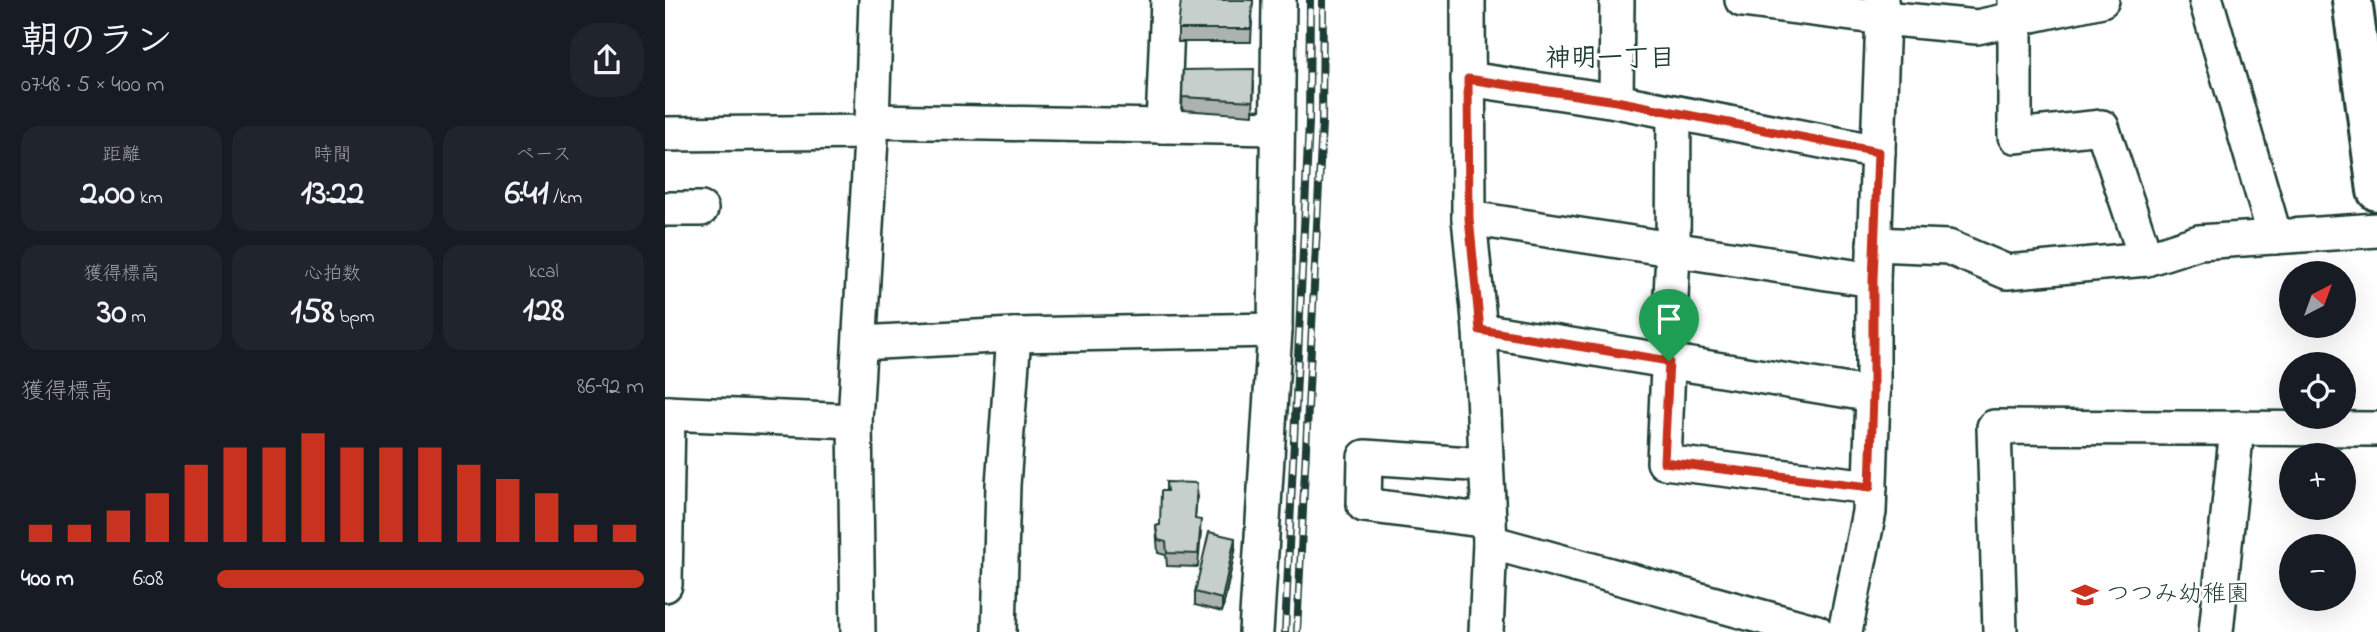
<!DOCTYPE html>
<html lang="ja">
<meta charset="utf-8">
<style>
body{margin:0;font-family:"Indie Flower","Klee One",sans-serif;background:#20242c;color:#f1f3f6;height:100vh;display:flex;flex-direction:column;font-size:26px;white-space:nowrap}
*{box-sizing:border-box;margin:0}
p{font-size:23px;color:#9ea1a6}
.icon{flex:none;width:38px;height:38px;fill:none;stroke:currentColor;stroke-width:2;stroke-linecap:round;stroke-linejoin:round}
.map{position:relative;flex:1;overflow:hidden}
.drawer{display:flex;flex-direction:column;background:#171b24;width:665px}
.drawer>*{flex:none}
.needle{width:46px;rotate:41deg}
.buttons{position:absolute;left:1614px;top:261px;display:grid;gap:14px}
.buttons a{display:grid;place-items:center;width:77px;height:77px;border-radius:50%;background:#171b24;box-shadow:0 7px 28px #0002;font-size:35px}
.pin{position:absolute;display:grid;place-items:center;width:60px;height:60px;color:#fff;margin:-72px -30px;border-radius:50% 50% 50% 0;rotate:-45deg;box-shadow:0 0 7px #0007}
.pin .icon{rotate:45deg}
.round{display:grid;place-items:center;flex:none;width:74px;height:74px;border-radius:28px;background:#20242c}
.head{display:flex;align-items:center;justify-content:space-between;height:119px;padding:0 21px}
h1{font-size:38px;font-weight:800;line-height:52px}
.figures{display:grid;grid-template-columns:repeat(3,1fr);gap:10px;height:119px;padding:7px 21px}
.figures div{display:grid;align-content:center;border-radius:18px;background:#20242c;text-align:center}
.figures b{font-size:35px;font-weight:800}
.figures small{font-size:19px;font-weight:400}
.figures p{font-size:19px}
.chart{height:196px;padding:14px 21px}
.chart p{display:flex;justify-content:space-between}
.chart svg{width:100%;height:126px;margin-top:7px;stroke:#c8321e;stroke-width:6}
ul{padding:0 21px;list-style:none;font-size:23px}
li{display:grid;grid-template-columns:112px 84px 1fr;align-items:center;height:52px}
li i{height:18px;border-radius:9px;background:#c8321e}
main{display:flex;flex:1;min-height:0}
.map>svg:first-child{display:block}
</style>
<main>
<section class="drawer">
<div class="head"><div><h1>朝のラン</h1><p>07:48 · 5 × 400 m</p></div><a class="round"><svg class="icon" aria-label="share" viewBox="0 0 24 24"><path d="M12 15V3M7 8l5-5 5 5M5 13v7h14v-7"/></svg></a></div>
<div class="figures">
<div><p>距離</p><b>2.00<small> km</small></b></div>
<div><p>時間</p><b>13:22</b></div>
<div><p>ペース</p><b>6:41<small> /km</small></b></div>
</div>
<div class="figures">
<div><p>獲得標高</p><b>30<small> m</small></b></div>
<div><p>心拍数</p><b>158<small> bpm</small></b></div>
<div><p>kcal</p><b>128</b></div>
</div>
<div class="chart"><p><span>獲得標高</span>86–92 m</p>
<svg viewBox="0 0 160 44" preserveAspectRatio="none"><path d="M5 44V38M15 44V38M25 44V33M35 44V27M45 44V17M55 44V11M65 44V11M75 44V6M85 44V11M95 44V11M105 44V11M115 44V17M125 44V22M135 44V27M145 44V38M155 44V38"/></svg>
</div>
<ul>
<li><b>400 m</b>6:08<i style="width:100%"></i></li>
</ul>
</section>
<div class="map">
<svg width="1712" height="632" viewBox="0 0 1712 632">
<rect width="100%" height="100%" fill="#fff"/>
<filter id="ink" filterUnits="userSpaceOnUse"><feTurbulence type="fractalNoise" baseFrequency=".0143" numOctaves="2"/><feDisplacementMap in="SourceGraphic" scale="14" xChannelSelector="R" yChannelSelector="G"/><feConvolveMatrix kernelMatrix="1 2 1 2 8 2 1 2 1" color-interpolation-filters="sRGB"/></filter>
<g filter="url(#ink)">
<g fill="none" stroke-linecap="round" stroke-linejoin="round">
<defs>
<g id="minor">
<polyline points="803,0 804,218 815,330 825,542 821,632"/>
<polyline points="1077,0 1218,18 1312,27 1437,0"/>
<polyline points="1350,0 1350,136 1437,127 1481,259"/>
<polyline points="1541,0 1610,237"/>
<polyline points="803,79 951,101 1213,152"/>
<polyline points="951,101 952,0"/>
<polyline points="1009,113 1008,250 999,462 1205,487"/>
<polyline points="207,121 612,128"/>
<polyline points="498,126 503,0"/>
<polyline points="0,134 207,132"/>
<polyline points="0,209 36,209"/>
<polyline points="804,218 1208,280"/>
<polyline points="1209,244 1283,247 1342,272 1481,259 1534,242 1712,230"/>
<polyline points="815,330 1208,395"/>
<polyline points="195,343 349,335 610,330"/>
<polyline points="0,413 190,421"/>
<polyline points="821,465 700,457 699,505 824,521"/>
<polyline points="825,542 1152,632"/>
<polyline points="0,585 3,413"/>
<polyline points="193,632 190,421 207,121 211,0"/>
<polyline points="334,632 338,485 349,335"/>
<polyline points="591,632 610,330 614,0"/>
<polyline points="1180,632 1204,512 1208,395 1208,280 1218,18 1216,0"/>
<polyline points="1335,632 1329,427 1712,429"/>
<polyline points="1551,632 1572,428"/>
</g>
<polyline id="major" points="1687,0 1712,191"/>
</defs>
<use href="#minor" stroke="#1f3d34" stroke-width="38"/>
<use href="#major" stroke="#1f3d34" stroke-width="44"/>
<use href="#minor" stroke="#fff" stroke-width="33"/>
<use href="#major" stroke="#fff" stroke-width="38"/>
<defs>
<g id="rail">
<polyline points="620,632 644,122 645,0"/>
<polyline points="632,632 657,123 658,0"/>
</g>
</defs>
<use href="#rail" stroke="#1f3d34" stroke-width="8"/>
<use href="#rail" stroke="#fff" stroke-width="5" stroke-dasharray="16" stroke-linecap="butt"/>
</g>
<g fill="#abb2af" stroke="#1f3d34" stroke-width="2">
<polygon points="588,0 586,42 513,42 513,29"/>
<polygon points="518,70 589,82 588,115 517,110"/>
<polygon points="501,482 532,496 530,519 536,533 533,567 502,566 501,555 493,553 491,526 495,525 501,491"/>
<polygon points="570,551 557,612 530,605 530,592"/>
</g>
<polygon fill="#8b918f" stroke="#1f3d34" stroke-width="2" points="570,538 570,551 557,612 557,599"/>
<g fill="#c7cfcc" stroke="#1f3d34" stroke-width="2">
<polygon points="516,0 588,0 586,29 513,29"/>
<polygon points="589,69 588,101 517,97 518,70"/>
<polygon points="501,482 532,483 530,519 536,520 533,554 502,553 501,542 493,540 491,526 495,525 496,491 502,491"/>
<polygon points="544,532 570,538 557,599 530,592"/>
</g>
</g>
<g fill="none" stroke-linecap="round" stroke-linejoin="round" filter="url(#ink)">
<defs>
<polygon id="route" points="803,79 951,101 1213,152 1208,280 1208,395 1205,487 999,462 1004,361 815,330 804,218"/>
</defs>
<use href="#route" stroke="#fff" stroke-width="14"/>
<use href="#route" stroke="#c8321e" stroke-width="9"/>
</g>
<defs>
<symbol id="school-bare" viewBox="-9 -9 18 18"><path d="M0-5L7-2L0 1L-7-2ZM-4 1L0 2.5L4 1V4Q0 6-4 4Z" fill="#c8321e" stroke="#fff" stroke-width="2.5" paint-order="stroke"/></symbol>
</defs>
<g fill-rule="evenodd">
<use href="#school-bare" x="1401" y="576" width="38" height="38"/>
</g>
<g text-anchor="middle" dominant-baseline="central" stroke-width="5" stroke-linejoin="round" paint-order="stroke">
<g font-size="24" fill="#1f3d34" stroke="#fff" text-anchor="start">
<text x="1441" y="595">つつみ幼稚園</text>
</g>
<g font-size="26" font-weight="bold" fill="#1f3d34" stroke="#fff">
<text x="945" y="60">神明一丁目</text>
</g>
</g>
</svg>
<div class="buttons">
<a><svg class="needle" viewBox="-14 -14 28 28"><path d="M0-13l5 13h-10z" fill="#e53935"/><path d="M0 13l5-13h-10z" fill="#9ea1a6"/></svg></a>
<a><svg class="icon" aria-label="locate" viewBox="0 0 24 24"><circle cx="12" cy="12" r="6"/><path d="M12 2v4M12 18v4M2 12h4M18 12h4"/></svg></a>
<a>+</a>
<a>−</a>
</div>
<div class="pin" style="left:1004px;top:361px;background:#1e9e55"><svg class="icon" aria-label="arrive" viewBox="0 0 24 24"><path d="M6 21V4h12l-3 4 3 4H6"/></svg></div>
</div>
</main>
